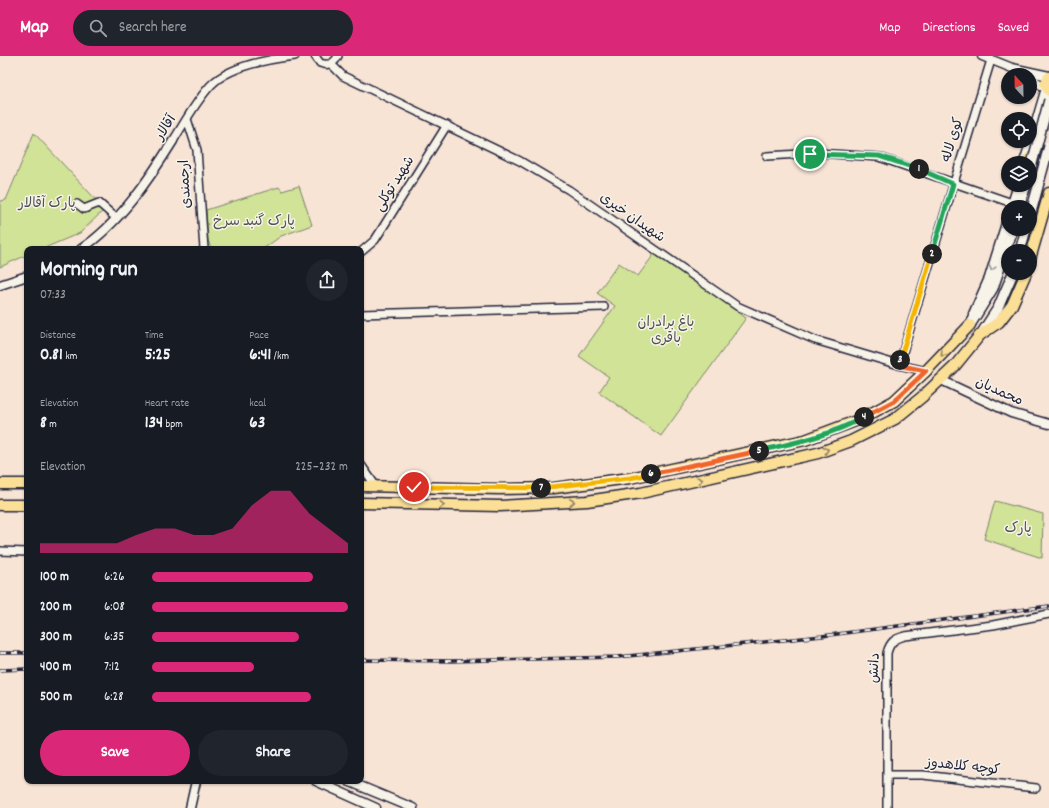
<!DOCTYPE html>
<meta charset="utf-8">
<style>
body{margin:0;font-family:Dekko,"Playpen Sans Arabic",sans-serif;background:#20242c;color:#f1f3f6;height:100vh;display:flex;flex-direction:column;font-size:15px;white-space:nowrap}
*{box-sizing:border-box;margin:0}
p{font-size:13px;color:#9ea1a6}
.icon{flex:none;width:22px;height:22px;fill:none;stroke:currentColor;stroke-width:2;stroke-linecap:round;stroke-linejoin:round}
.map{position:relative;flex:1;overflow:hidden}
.sheet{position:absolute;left:24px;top:190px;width:340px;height:538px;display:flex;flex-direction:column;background:#171b24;border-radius:8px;box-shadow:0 1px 3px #0004}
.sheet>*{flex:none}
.needle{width:26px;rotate:338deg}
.tools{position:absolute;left:1001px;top:12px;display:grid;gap:8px}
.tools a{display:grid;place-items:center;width:36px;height:36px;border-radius:50%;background:#171b24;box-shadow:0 1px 3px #0004;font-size:20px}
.pin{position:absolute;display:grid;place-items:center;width:34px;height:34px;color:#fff;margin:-17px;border:2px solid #fff;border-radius:50%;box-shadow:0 1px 4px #0007}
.km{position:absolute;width:20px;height:20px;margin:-10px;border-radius:50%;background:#222;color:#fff;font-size:11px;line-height:20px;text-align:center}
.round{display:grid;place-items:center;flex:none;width:42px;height:42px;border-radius:21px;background:#20242c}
.summary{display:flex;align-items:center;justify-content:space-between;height:68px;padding:0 16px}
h1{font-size:22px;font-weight:700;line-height:30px}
.metrics{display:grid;grid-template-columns:repeat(3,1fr);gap:6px;height:68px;padding:4px 16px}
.metrics div{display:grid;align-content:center}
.metrics b{font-size:17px;font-weight:700}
.metrics small{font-size:11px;font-weight:400}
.metrics p{font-size:11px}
.chart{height:112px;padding:8px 16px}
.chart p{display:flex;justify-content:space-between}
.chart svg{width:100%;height:72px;margin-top:4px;fill:#db2777;opacity:.7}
.action{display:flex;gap:8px;margin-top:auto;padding:8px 16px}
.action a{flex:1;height:46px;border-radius:24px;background:#db2777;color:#fff;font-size:16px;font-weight:700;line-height:46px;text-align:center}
.action a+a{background:#20242c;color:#f1f3f6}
ul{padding:0 16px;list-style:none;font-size:13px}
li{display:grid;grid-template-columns:64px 48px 1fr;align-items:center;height:30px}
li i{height:10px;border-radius:5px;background:#db2777}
header{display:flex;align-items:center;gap:24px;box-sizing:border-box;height:56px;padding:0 20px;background:#db2777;color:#fff}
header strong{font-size:19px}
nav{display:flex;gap:22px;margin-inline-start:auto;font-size:14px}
.search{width:280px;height:36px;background:#20242c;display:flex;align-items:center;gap:10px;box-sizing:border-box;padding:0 14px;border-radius:22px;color:#9ea1a6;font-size:15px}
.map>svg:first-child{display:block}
</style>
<header>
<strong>Map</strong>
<div class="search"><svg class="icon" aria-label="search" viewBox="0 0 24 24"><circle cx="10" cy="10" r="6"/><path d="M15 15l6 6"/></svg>Search here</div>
<nav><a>Map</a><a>Directions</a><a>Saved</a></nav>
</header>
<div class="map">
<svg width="1049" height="752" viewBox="0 0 1049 752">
<rect width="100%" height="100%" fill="#f7e4d5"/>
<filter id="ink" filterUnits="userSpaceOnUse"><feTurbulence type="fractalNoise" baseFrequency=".025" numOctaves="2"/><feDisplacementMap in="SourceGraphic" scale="8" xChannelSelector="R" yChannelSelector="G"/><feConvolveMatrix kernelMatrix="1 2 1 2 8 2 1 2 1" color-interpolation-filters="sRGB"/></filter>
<g filter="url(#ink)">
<g fill="#d1e397" stroke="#7a8269">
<polygon points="34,77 99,147 108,150 80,177 42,193 27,193 27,199 0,211 0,145 6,144"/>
<polygon points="299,130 312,169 281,180 263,193 211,193 208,184 206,154 279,131 282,135"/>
<polygon points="655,197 746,262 661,380 599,336 609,321 579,300 615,250 597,237 619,207 638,220"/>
<polygon points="995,445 1043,458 1042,502 984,483"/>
</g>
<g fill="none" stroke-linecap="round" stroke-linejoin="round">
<defs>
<g id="minor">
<path d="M315,0l5,7c8,3 14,1 18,-7"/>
<polyline points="331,8 343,20 520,105 569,134 737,250 815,284 899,309 926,315"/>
<polyline points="187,63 197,94 204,193"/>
<path d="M173,85c12,-19 23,-40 38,-56 19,-19 58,-26 84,-29"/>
<polyline points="767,100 817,97 879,101 1012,147"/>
<polyline points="77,148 84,153 99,147 116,162"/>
<polyline points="361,196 375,184 447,69"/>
<polyline points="361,258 604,251"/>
<polyline points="899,309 991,4"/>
<polyline points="361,409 373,426 372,431"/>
<polyline points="0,495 27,496"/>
<polyline points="888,719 923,719 1036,732"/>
<path d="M887,752v-155c3,-11 7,-14 18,-17l88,-11 56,-11"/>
</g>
<g id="tertiary">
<polyline points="982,0 1012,12 1049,20"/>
<polyline points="1024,107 1046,32 1030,22"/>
<polyline points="1011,151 1018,129"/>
<path d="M81,193c37,-24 69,-71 92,-108"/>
<polyline points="0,229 27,220"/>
<polyline points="973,258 989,222 1008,161"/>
<polyline points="941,324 1011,357 1049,368"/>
<polyline points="316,725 376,752"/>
<polyline points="348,725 413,752"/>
<polyline points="190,752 196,725"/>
</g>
<g id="secondary">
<polyline points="1019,151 1026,129"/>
<polyline points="1020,195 1026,173"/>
<polyline points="970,269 993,232 1013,173"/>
<polyline points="981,278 998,252 1013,217"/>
</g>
<g id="primary">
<polyline points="1049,21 1045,28 1049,35"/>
<path d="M1025,105c7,-6 16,-11 24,-4"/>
<polyline points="1030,203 1049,137"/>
<polyline points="0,428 27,428"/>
<polyline points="361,430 499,433 554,432 630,422 805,384 861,363 894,345 926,315 970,269"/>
<polyline points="361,447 500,450 587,445 641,437 818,397 851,385 895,363 922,341 954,311 980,279 999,266 1012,249 1026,217"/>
<polyline points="0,449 27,449"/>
</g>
</defs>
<use href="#minor" stroke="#22223b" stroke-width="10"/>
<use href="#tertiary" stroke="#22223b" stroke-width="11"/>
<use href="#secondary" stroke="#22223b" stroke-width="12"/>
<use href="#primary" stroke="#22223b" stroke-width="13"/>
<use href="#minor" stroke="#f7f3e8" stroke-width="7"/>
<use href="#tertiary" stroke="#f7f3e8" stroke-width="8"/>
<use href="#secondary" stroke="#f7f3e8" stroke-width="9"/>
<use href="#primary" stroke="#fbdf96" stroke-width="10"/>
<defs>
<g id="rail">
<polyline points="0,597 27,597"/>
<polyline points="361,604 452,605 618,601 822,580 1049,550"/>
<polyline points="0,614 27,613"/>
</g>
</defs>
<use href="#rail" stroke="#22223b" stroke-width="3.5"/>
<use href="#rail" stroke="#f7f3e8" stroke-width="2" stroke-dasharray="6" stroke-linecap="butt"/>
<defs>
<g id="secondary-bridge">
<polyline points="1030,115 1049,44"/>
<polyline points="1030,160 1049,90"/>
</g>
</defs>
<use href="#secondary-bridge" stroke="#22223b" stroke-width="12" stroke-linecap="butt"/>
<use href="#secondary-bridge" stroke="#f7f3e8" stroke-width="9"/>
</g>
<defs><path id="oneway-chevron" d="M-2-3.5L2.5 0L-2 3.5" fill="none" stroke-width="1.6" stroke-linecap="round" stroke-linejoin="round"/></defs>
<use stroke="#97959a" href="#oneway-chevron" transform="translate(992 212) rotate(108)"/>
<g stroke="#8e8068">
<use href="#oneway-chevron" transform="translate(943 298) rotate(134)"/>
<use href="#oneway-chevron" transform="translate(826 394) rotate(-20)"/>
<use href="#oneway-chevron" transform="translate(700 424) rotate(-13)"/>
<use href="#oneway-chevron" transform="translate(572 446) rotate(-5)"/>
<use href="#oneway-chevron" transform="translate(442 449) rotate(1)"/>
</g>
</g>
<g fill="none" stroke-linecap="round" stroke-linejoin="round" filter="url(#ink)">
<defs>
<polyline id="split-1" points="810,98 879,100 919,113"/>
<polyline id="split-2" points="919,113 953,128 932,198"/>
<polyline id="split-3" points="900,304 932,198"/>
<polyline id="split-4" points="864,361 894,345 926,315 898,309 900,304"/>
<path id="split-5" d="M759,395c36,-8 73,-16 105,-34"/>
<polyline id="split-6" points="651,418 759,395"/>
<polyline id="split-7" points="541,432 630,422 651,418"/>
<polyline id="split-8" points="414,431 541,432"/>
</defs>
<use href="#split-1" stroke="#fff" stroke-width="8"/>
<use href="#split-2" stroke="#fff" stroke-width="8"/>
<use href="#split-3" stroke="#fff" stroke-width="8"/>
<use href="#split-4" stroke="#fff" stroke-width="8"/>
<use href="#split-5" stroke="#fff" stroke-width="8"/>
<use href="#split-6" stroke="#fff" stroke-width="8"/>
<use href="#split-7" stroke="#fff" stroke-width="8"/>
<use href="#split-8" stroke="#fff" stroke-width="8"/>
<use href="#split-1" stroke="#22a559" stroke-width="5"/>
<use href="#split-2" stroke="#22a559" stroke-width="5"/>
<use href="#split-3" stroke="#f5b400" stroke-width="5"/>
<use href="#split-4" stroke="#f0652b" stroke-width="5"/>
<use href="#split-5" stroke="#22a559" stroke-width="5"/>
<use href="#split-6" stroke="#f0652b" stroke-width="5"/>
<use href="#split-7" stroke="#f5b400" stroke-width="5"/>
<use href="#split-8" stroke="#f5b400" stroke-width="5"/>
</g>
<g text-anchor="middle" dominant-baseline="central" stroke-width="3" stroke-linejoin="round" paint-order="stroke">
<g font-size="14" fill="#22223b" stroke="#f7f3e8">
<text transform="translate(166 72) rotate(-57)">آقالار</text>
<text transform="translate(953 84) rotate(-73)">کوی لاله</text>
<text transform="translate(186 128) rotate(-93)">ارجمندی</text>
<text transform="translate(395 128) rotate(-58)">شهید توکلی</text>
<text transform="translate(632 162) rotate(35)">شهیدان خیری</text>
<text transform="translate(999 336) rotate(24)">محمدیان</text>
<text transform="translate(875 612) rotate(-87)">دانش</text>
<text transform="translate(963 711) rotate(6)">کوچه کلاهدوز</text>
</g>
<g font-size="14" fill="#4e5252" stroke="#f7f3e8">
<text x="47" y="148">پارک آقالار</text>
<text x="254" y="166">پارک گنبد سرخ</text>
<text x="666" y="267">باغ برادران<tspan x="666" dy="16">باقری</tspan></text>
<text x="1018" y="473">پارک</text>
</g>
</g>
</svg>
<div class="tools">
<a><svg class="needle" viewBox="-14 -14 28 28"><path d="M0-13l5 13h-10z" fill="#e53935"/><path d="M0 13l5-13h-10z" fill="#9ea1a6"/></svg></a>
<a><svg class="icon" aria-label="locate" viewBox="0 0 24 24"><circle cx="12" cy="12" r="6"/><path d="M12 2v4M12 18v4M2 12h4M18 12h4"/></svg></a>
<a><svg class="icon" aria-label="layers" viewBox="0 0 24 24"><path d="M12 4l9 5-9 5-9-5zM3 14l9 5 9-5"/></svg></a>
<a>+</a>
<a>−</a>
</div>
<div class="pin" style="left:810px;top:98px;background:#1e9e55"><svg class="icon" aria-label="arrive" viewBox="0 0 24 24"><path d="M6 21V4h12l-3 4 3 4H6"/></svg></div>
<div class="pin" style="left:414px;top:431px;background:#d93025"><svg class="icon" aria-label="check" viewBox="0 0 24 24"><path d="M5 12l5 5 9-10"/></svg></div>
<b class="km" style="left:919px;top:113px">1</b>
<b class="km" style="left:932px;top:198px">2</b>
<b class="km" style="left:900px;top:304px">3</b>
<b class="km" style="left:864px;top:361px">4</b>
<b class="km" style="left:759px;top:395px">5</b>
<b class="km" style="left:651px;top:418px">6</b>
<b class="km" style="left:541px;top:432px">7</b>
<section class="sheet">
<div class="summary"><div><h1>Morning run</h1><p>07:33</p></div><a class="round"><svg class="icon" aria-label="share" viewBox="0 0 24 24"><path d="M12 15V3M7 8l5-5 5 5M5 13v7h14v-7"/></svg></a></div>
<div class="metrics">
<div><p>Distance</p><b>0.81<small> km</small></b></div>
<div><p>Time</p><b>5:25</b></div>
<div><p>Pace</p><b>6:41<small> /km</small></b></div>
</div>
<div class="metrics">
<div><p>Elevation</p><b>8<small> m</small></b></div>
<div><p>Heart rate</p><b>134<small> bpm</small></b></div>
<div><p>kcal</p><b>63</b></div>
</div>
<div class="chart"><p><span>Elevation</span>225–232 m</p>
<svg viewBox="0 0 160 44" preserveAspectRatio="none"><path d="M0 44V38L10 38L20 38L30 38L40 38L50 33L60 29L70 29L80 33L90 33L100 29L110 15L120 6L130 6L140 20L150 29L160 38V44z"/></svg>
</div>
<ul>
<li><b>100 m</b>6:26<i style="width:82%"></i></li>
<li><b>200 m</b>6:08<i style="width:100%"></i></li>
<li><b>300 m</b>6:35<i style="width:75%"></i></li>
<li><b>400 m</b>7:12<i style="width:52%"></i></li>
<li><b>500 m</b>6:28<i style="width:81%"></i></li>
</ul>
<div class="action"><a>Save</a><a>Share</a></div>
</section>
</div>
